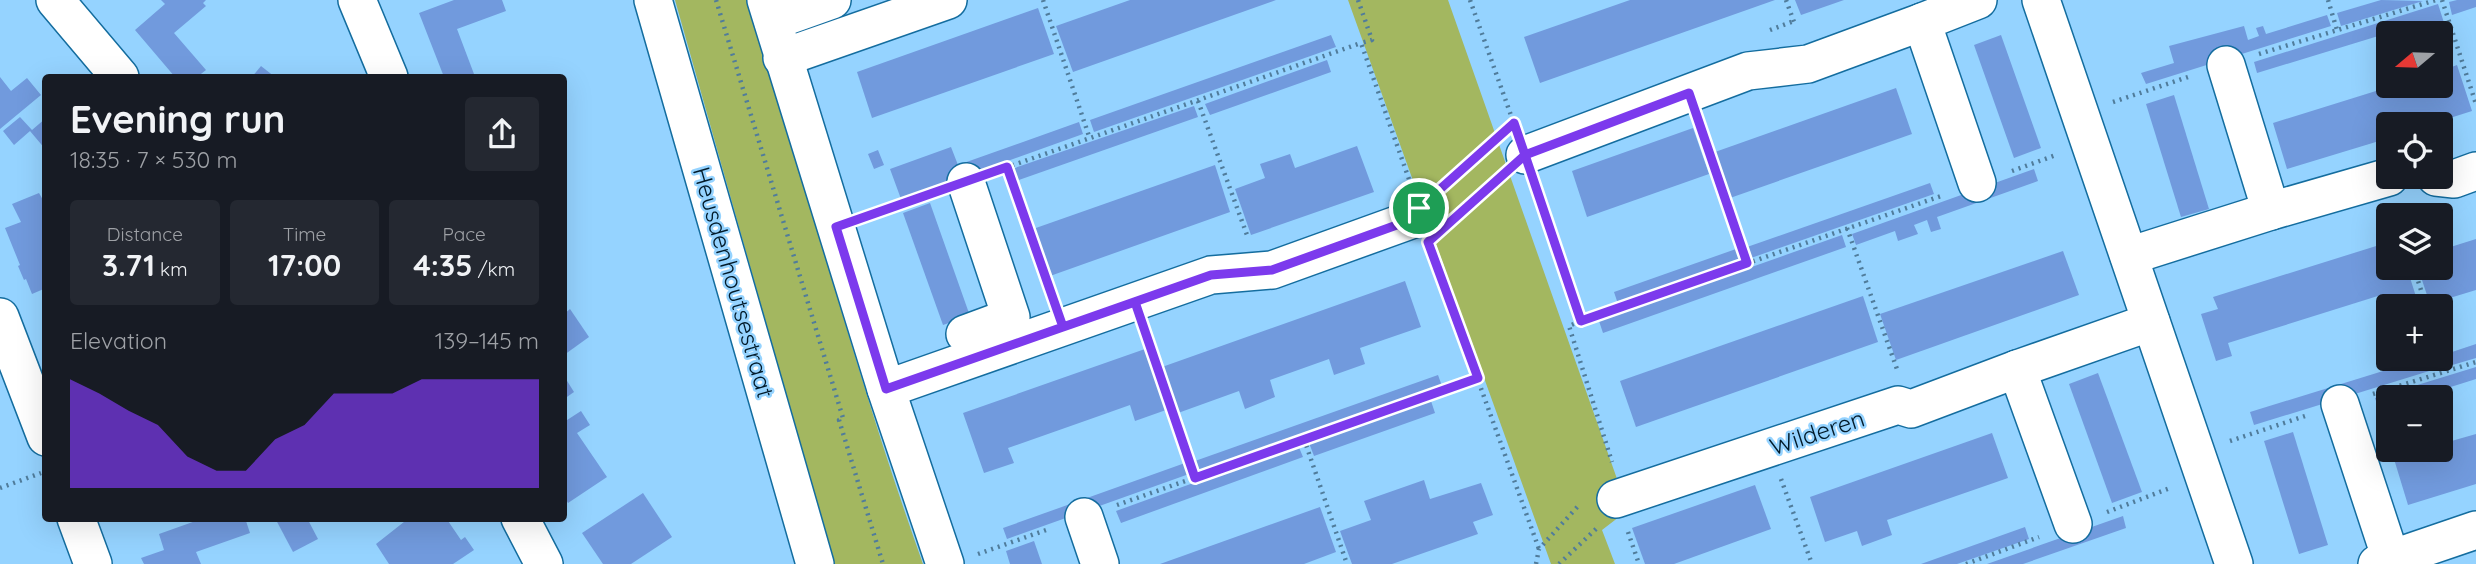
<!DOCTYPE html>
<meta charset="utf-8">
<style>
body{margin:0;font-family:Quicksand,sans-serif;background:#242831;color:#f1f3f6;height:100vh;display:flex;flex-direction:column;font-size:26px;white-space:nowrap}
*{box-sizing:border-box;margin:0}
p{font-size:23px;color:#9ea1a6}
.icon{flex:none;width:38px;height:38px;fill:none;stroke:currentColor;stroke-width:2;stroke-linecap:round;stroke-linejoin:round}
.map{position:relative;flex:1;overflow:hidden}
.side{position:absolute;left:42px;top:74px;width:525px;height:448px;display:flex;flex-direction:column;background:#171b24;border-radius:7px;box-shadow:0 7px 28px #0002}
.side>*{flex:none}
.needle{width:46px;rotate:251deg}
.tools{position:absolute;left:2376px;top:21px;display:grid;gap:14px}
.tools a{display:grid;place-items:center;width:77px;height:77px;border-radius:7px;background:#171b24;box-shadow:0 7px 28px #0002;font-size:35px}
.pin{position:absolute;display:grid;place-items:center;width:60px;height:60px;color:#fff;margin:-30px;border:4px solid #fff;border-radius:50%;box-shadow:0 2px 7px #0007}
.round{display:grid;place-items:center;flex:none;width:74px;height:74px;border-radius:7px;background:#242831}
.summary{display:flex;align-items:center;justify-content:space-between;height:119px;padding:0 28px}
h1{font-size:38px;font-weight:800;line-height:52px}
.metrics{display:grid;grid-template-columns:repeat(3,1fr);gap:10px;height:119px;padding:7px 28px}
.metrics div{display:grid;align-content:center;border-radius:7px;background:#242831;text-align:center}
.metrics b{font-size:30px;font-weight:800}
.metrics small{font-size:19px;font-weight:400}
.metrics p{font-size:19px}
.chart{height:196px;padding:14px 28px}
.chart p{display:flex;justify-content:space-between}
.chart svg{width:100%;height:126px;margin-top:7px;fill:#7c3aed;opacity:.7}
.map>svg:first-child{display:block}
</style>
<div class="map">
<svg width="2476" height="564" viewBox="0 0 2476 564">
<rect width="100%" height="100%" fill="#95d3ff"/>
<g fill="#a3b760">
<path d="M675,0h75c57,188 107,379 173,564h-89z"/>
<polygon points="1348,0 1448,0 1628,510 1602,530 1615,564 1551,564"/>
</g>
<g fill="#719add">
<polygon points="161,0 206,0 203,3 206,6 174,33 206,70 197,77 175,77 135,30 165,4"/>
<polygon points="454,0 502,0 506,11 457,29 474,74 466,77 444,77 419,13"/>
<polygon points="1130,0 1276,0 1073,72 1056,26"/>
<polygon points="1630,0 1775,0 1540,83 1524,37"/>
<polygon points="1795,0 1844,0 1801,15"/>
<polygon points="2381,0 2423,1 2341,26 2337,13"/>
<polygon points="2457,0 2476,0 2476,7 2452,15 2449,2"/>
<polygon points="2438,4 2446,29 2434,33 2414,33 2411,26 2257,73 2254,62"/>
<polygon points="1038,8 1054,54 872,118 857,72"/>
<polygon points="2327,15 2331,26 2146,84 2141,73 2174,63 2169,46 2244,26 2248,40 2259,36 2256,28 2263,26 2266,34"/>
<polygon points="1331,35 1336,47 1094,132 1090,120"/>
<polygon points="2001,35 2041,148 2014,158 1974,45"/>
<polygon points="1327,60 1331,72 1210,115 1205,104"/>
<polygon points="2457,65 2472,111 2431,124 2389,124 2389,138 2287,169 2273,123 2392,86 2441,86 2441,71"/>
<polygon points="261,66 275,77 252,77"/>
<polygon points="0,77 11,91 27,78 41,95 0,129"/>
<polygon points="1896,88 1912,134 1730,198 1715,152"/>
<polygon points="2174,95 2209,209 2181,217 2146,104"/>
<polygon points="1194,106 1198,117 1016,181 1012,169"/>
<polygon points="20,117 32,130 46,118 46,150 30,131 14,145 3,131"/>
<polygon points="1079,122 1083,134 901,199 890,169 951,147 958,165"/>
<polygon points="1693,128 1709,174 1587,217 1572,171"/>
<polygon points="1357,146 1374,192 1251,235 1235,189 1265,178 1260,164 1290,154 1295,168"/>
<polygon points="878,150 884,165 874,169 868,154"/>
<polygon points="1215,165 1230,212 1050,276 1033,229"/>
<polygon points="2034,169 2038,181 1937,217 1941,229 1931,232 1927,220 1914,225 1918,234 1898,241 1895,231 1856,245 1852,234"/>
<polygon points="1930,183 1934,194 1751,258 1747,247"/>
<polygon points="39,193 43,200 46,199 46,242 43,243 46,249 46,288 32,294 26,279 24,280 18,266 20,265 5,228 21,222 12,204"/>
<polygon points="930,203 970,316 943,325 903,213"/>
<polygon points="1842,235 1846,247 1603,333 1599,321"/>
<polygon points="2476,239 2476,290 2430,304 2418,268 2441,268 2441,250"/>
<polygon points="2389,242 2389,268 2407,268 2418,303 2407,306 2389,306 2389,312 2387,313 2381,295 2228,343 2232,356 2216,361 2201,314 2218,309 2213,297"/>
<polygon points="1736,249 1740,260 1618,304 1614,292"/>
<polygon points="2063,251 2079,295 1896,360 1880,314"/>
<polygon points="1405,281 1421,327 1360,348 1365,364 1334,375 1329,359 1270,380 1275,397 1245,409 1239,391 1178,413 1162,367"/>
<polygon points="1863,296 1878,342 1636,427 1620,381"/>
<polygon points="570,309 589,337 564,355 564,314"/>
<polygon points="2476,344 2476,358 2449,366 2446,354"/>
<polygon points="1145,349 1166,410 1135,421 1130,405 1099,416 1008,448 1014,463 984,473 963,413"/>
<polygon points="2422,359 2436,359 2439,368 2254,425 2250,412"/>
<polygon points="2476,367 2476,379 2419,397 2389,397 2389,407 2379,410 2375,398"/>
<polygon points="2098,373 2142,492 2112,503 2069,384"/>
<polygon points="1438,375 1442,386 1199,472 1195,461"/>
<polygon points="564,376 574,392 564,399"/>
<polygon points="1431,401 1435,413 1314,456 1309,443"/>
<polygon points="581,411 590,425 577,433 607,477 568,503 564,496 564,422"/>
<polygon points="2293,432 2328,545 2299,554 2264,441"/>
<polygon points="1992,433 2008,478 1887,520 1892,535 1862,546 1857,531 1825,542 1810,497"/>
<polygon points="2476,434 2476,484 2408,505 2394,459 2425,450 2441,450 2441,444"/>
<polygon points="1298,445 1303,457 1121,523 1116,511"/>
<polygon points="1185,463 1189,474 1007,539 1003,528"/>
<polygon points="1424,480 1430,499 1481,483 1493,515 1473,522 1478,534 1392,564 1352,564 1340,531 1371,520 1364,501"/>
<polygon points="1755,485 1771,529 1674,564 1645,564 1632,528"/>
<polygon points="643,493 672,537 631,564 603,564 582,533"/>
<polygon points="1320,507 1336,552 1304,564 1160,564"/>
<polygon points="2123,516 2126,528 2023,564 1987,564"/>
<polygon points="204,518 245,518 250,533 196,552 201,564 144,564 141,558 164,550 159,534"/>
<polygon points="275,518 307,518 318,539 293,552"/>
<polygon points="409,518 446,518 461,540 465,537 474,550 453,564 389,564 376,544"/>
<polygon points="2025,527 2029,539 1957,564 1921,564"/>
<polygon points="1034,541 1042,564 1010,564 1006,551"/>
</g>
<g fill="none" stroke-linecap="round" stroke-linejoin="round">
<defs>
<g id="minor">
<polyline points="55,0 120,77"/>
<polyline points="357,0 389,77"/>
<polyline points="653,0 815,564"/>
<polyline points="766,0 886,389 945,564"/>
<polyline points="2041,0 2234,564"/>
<polyline points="773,21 832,0"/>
<polyline points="782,58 948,0"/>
<polyline points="1525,155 1748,71 1808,64 1922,22"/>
<polyline points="2436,177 2454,179 2476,171"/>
<polyline points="1977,183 1922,22 1978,0"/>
<polyline points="2271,211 2389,177"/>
<polyline points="2129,256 2271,211 2226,65"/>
<polyline points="0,317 46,437"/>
<polyline points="965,334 1011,317 966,182"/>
<polyline points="886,389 1211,275 1272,270 1419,217"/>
<polyline points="2340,404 2391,559 2377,564"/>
<polyline points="1616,499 1898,405 1911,409 2017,369"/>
<polyline points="1084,517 1100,564"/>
<polyline points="76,518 93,564"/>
<polyline points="520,518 544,564"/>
<polyline points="2073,524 2017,369 2151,322"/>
<polyline points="2391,559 2476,530"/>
</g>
</defs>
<use href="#minor" stroke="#146d9f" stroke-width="40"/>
<g stroke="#507c9b" stroke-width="4.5" stroke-dasharray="2 5" stroke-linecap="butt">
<polyline points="716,0 843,418 839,420 883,564"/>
<polyline points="1043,0 1090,139"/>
<polyline points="1358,0 1372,40 1361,43 1410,182"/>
<polyline points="1470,0 1513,121"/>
<polyline points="1786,0 1794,22"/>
<polyline points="2328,0 2337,30"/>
<polyline points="2442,0 2476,104"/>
<polyline points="1770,30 1794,21"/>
<polyline points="2259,54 2436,0"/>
<polyline points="1198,101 1247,235"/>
<polyline points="2113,102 2191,76"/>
<polyline points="1701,128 1747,263"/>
<polyline points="1007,167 1051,292"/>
<polyline points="999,170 1361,43"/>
<polyline points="2012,171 2056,155"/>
<polyline points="1441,189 1491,143"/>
<polyline points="1537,189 1581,321 1569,326 1612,462"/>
<polyline points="870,216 931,194"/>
<polyline points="1455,218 1498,179"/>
<polyline points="1847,228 1898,372"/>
<polyline points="1431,250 1539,549"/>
<polyline points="2414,268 2426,306"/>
<polyline points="1581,321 1944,195"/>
<polyline points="1146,336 1195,478"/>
<polyline points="2441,354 2447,371"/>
<polyline points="2373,394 2476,362"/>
<polyline points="1304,439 1347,564"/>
<polyline points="2230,441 2308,415"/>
<polyline points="1781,479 1812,564"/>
<polyline points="0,488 41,473"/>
<polyline points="1117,505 1478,378"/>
<polyline points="2107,512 2170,488"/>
<polyline points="1628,532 1639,564"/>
<polyline points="978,554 1049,529"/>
<polyline points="1536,564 1539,549 1580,504"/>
<polyline points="1559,564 1597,528"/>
<polyline points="1966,564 2039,537"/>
</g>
<use href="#minor" stroke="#fff" stroke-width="37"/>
</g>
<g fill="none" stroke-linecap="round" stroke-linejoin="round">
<defs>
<polyline id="route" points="1419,208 1419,217 1272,270 1211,275 886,389 836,227 1007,167 1063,327 1135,302 1195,478 1478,378 1428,242 1525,155 1581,321 1747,263 1689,93 1525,155 1514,123 1419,208"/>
</defs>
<use href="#route" stroke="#fff" stroke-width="14"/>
<use href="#route" stroke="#7c3aed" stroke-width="9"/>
</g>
<g text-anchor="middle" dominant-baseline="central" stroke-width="5" stroke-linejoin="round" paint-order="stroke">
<g font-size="24" fill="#021a29" stroke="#95d3ff">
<text transform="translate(734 282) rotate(74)">Heusdenhoutsestraat</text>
<text transform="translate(1817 432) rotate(-18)">Wilderen</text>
</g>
</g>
</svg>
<div class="tools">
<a><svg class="needle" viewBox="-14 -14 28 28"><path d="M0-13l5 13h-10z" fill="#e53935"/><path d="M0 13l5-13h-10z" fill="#9ea1a6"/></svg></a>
<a><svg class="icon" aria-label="locate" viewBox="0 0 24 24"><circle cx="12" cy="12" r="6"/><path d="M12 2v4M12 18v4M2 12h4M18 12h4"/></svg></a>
<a><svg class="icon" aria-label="layers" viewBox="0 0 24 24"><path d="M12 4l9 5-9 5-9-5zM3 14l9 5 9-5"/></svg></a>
<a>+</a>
<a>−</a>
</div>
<div class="pin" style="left:1419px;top:208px;background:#1e9e55"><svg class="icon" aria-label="arrive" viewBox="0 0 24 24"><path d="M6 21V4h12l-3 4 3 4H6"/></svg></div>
<section class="side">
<div class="summary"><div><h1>Evening run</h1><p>18:35 · 7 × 530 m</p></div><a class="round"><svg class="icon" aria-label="share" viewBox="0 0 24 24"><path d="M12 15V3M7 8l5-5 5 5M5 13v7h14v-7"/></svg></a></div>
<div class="metrics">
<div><p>Distance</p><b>3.71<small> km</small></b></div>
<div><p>Time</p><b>17:00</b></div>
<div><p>Pace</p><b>4:35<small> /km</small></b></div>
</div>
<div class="chart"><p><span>Elevation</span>139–145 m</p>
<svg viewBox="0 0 160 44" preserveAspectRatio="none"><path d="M0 44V6L10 11L20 17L30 22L40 33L50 38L60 38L70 27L80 22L90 11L100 11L110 11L120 6L130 6L140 6L150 6L160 6V44z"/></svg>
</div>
</section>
</div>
